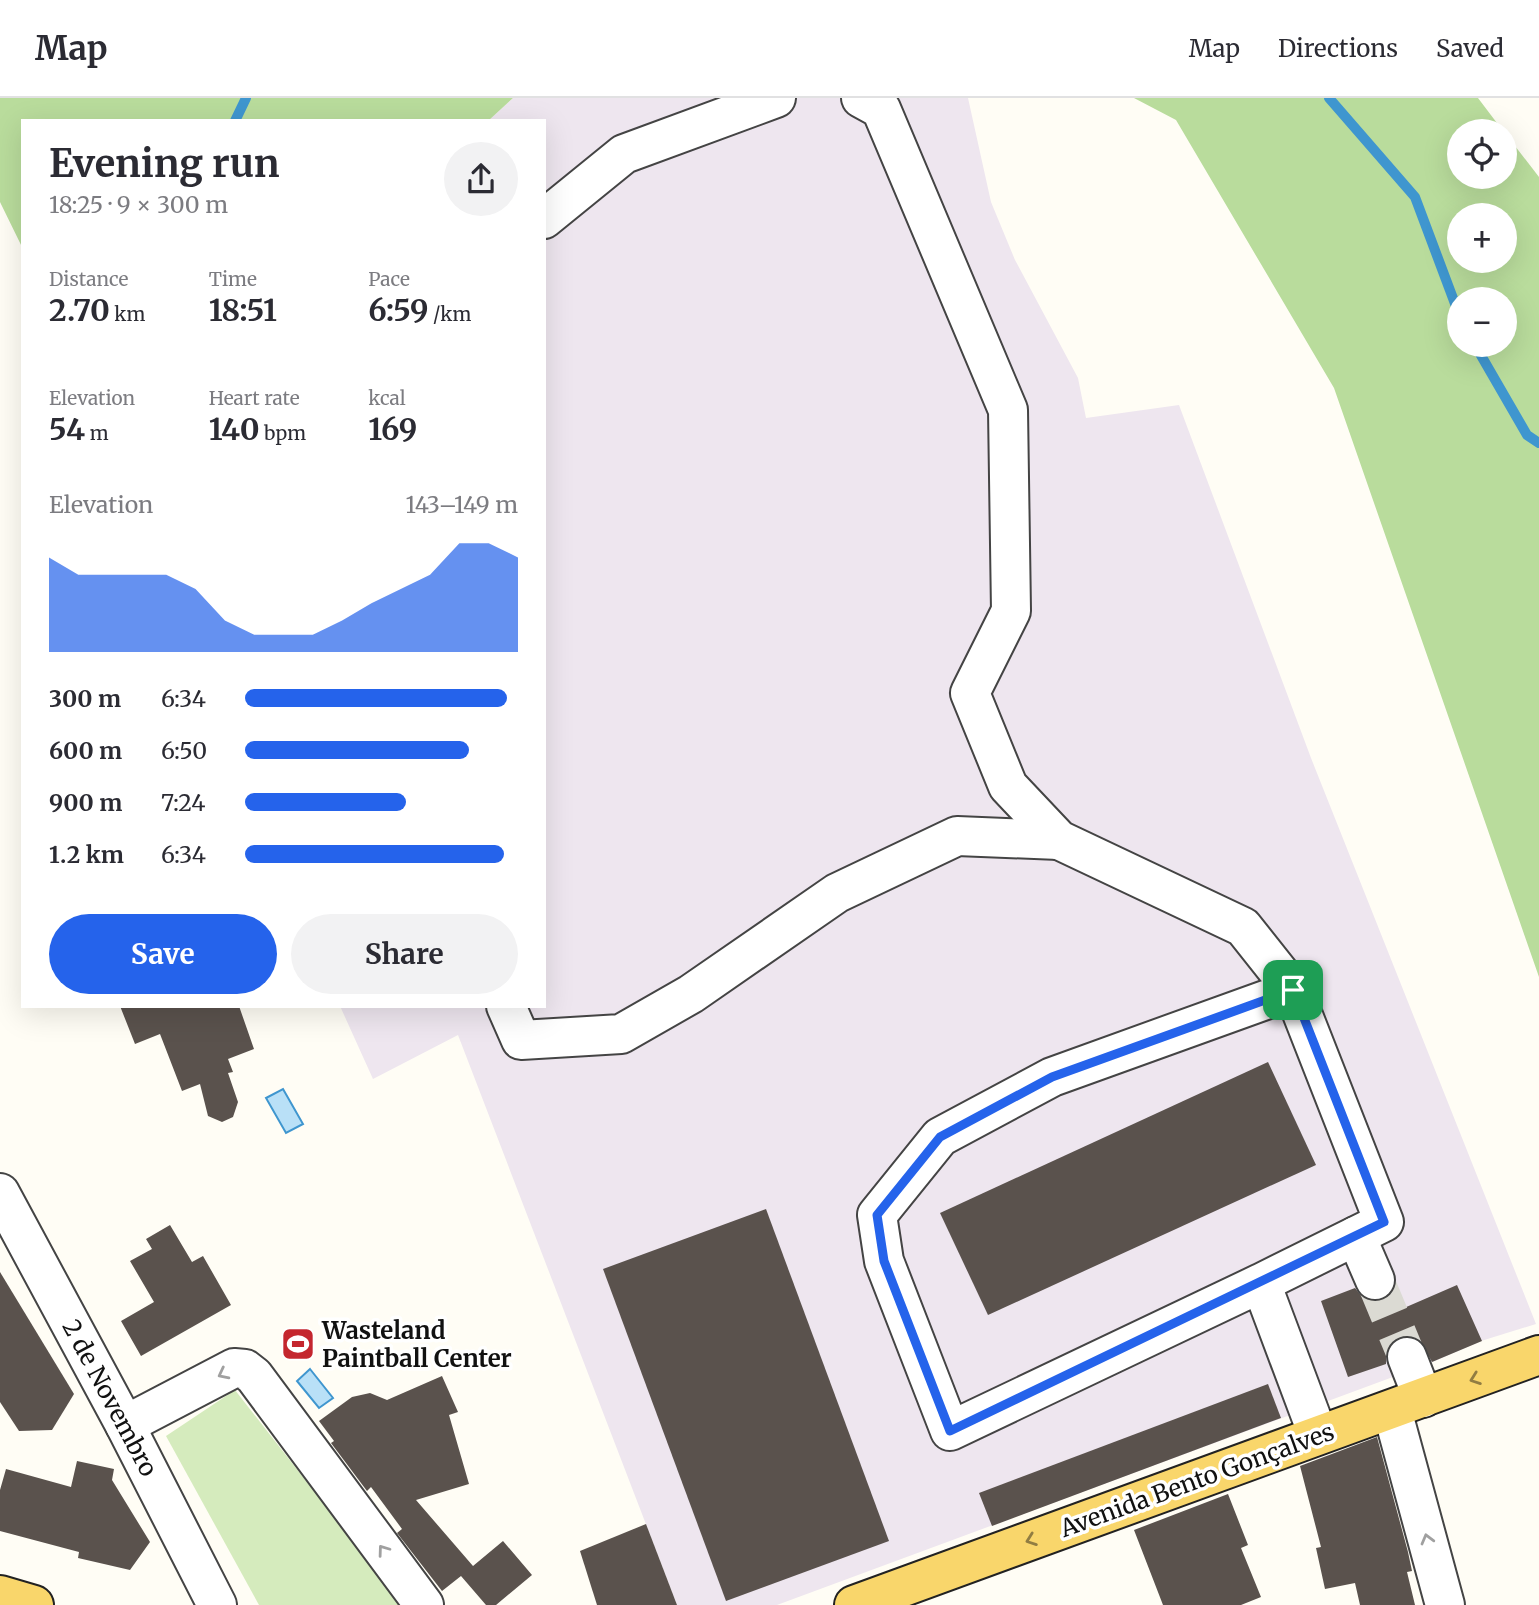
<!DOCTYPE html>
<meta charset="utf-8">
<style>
body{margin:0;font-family:Merriweather,serif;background:#f2f2f3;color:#2b2b33;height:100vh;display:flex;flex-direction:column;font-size:26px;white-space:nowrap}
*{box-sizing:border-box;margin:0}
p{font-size:23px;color:#7c7c81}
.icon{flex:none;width:38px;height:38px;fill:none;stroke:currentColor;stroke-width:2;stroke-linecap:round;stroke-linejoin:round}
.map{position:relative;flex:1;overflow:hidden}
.details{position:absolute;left:21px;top:21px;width:525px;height:889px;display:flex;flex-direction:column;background:#fff;border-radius:0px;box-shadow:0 7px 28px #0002}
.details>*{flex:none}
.tools{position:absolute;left:1447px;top:21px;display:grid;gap:14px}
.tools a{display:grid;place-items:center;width:70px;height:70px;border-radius:50%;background:#fff;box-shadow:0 7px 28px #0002;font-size:35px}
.pin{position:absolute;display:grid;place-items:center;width:60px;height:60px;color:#fff;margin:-30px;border-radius:14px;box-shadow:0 4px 10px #0006}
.round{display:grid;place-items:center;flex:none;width:74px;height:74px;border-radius:37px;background:#f2f2f3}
.overview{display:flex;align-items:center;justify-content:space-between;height:119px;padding:0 28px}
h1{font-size:38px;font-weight:700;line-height:52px}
.stats{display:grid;grid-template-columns:repeat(3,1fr);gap:10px;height:119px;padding:7px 28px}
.stats div{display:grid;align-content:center}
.stats b{font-size:30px;font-weight:700}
.stats small{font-size:19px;font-weight:400}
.stats p{font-size:19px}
.chart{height:196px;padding:14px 28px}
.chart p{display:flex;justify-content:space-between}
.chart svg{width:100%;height:126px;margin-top:7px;fill:#2563eb;opacity:.7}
.primary-button{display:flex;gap:14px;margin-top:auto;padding:14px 28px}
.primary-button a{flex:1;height:80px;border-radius:42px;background:#2563eb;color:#fff;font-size:28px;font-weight:700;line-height:80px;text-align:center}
.primary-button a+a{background:#f2f2f3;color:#2b2b33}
ul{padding:0 28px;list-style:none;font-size:23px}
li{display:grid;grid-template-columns:112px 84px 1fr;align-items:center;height:52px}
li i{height:18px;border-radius:9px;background:#2563eb}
header{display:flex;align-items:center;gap:42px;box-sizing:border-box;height:98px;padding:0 35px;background:#fff;border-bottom:2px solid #e1e1e2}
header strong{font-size:33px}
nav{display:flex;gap:38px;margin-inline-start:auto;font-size:24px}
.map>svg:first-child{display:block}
</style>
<header>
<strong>Map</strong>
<nav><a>Map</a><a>Directions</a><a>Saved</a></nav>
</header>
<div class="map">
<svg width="1539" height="1507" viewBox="0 0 1539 1507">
<rect width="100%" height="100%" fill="#fffdf5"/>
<polygon fill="#eee6ef" points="513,0 968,0 991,104 1015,162 1078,280 1086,320 1179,307 1311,660 1536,1226 1481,1243 1428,1266 777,1507 677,1507 458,937 373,981 340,908 544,908 544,23 488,23"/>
<polygon fill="#d5ebbd" points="235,1292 403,1507 259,1507 166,1338"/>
<g fill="#b9dc9c" fill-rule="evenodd">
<polygon points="0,0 513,0 488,23 23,23 23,151 0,104"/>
<path d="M1134,0h344l25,33h-43v46h45v-44l34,44v800l-205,-589 -158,-268zM1460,117h45v46h-45zM1460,201h45v46h-45z"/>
</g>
<g fill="#b9e0f7" stroke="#3f96cf" stroke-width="2">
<polygon points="283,991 303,1026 286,1035 266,1000"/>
<polygon points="310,1271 333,1300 319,1310 297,1283"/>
</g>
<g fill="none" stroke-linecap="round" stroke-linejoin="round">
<g stroke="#3f96cf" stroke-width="10">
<polyline points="1329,0 1415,99 1460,219"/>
<polyline points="235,23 246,0"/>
<polyline points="1475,247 1527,337 1539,345"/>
</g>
</g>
<g fill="#5a524d">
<polygon points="120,908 239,908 254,951 228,961 233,974 228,975 238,1004 233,1019 222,1024 208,1018 200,986 182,993 160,936 135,946"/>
<polygon points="1268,964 1316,1067 988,1217 940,1115"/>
<polygon points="766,1111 889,1443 726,1503 603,1171"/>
<polygon points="170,1127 192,1164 203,1158 231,1207 141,1258 121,1223 154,1204 130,1163 152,1151 146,1141"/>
<polygon points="0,1174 74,1296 52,1332 19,1333 0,1304"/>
<polygon points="1396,1187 1404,1210 1457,1187 1482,1243 1432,1264 1420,1242 1410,1237 1400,1238 1390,1246 1386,1255 1386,1266 1348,1279 1321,1203 1355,1190 1363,1200 1373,1204 1383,1202 1392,1196"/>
<polygon points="442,1278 458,1314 449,1317 469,1386 416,1402 473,1468 503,1443 532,1477 496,1507 486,1507 461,1478 442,1493 397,1435 402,1431 371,1389 367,1393 331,1345 334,1343 319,1323 352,1299 370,1295 387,1302"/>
<polygon points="1268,1286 1281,1320 992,1428 979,1395"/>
<polygon points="1377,1339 1408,1454 1412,1473 1407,1474 1415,1507 1360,1507 1355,1485 1325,1491 1316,1450 1321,1449 1300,1368"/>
<polygon points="77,1363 114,1371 112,1382 150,1444 130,1472 78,1460 79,1454 0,1433 0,1392 6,1371 71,1389"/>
<polygon points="1228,1396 1248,1447 1241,1450 1261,1499 1241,1507 1163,1507 1134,1432"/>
<polygon points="646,1426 677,1507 597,1507 580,1453"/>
</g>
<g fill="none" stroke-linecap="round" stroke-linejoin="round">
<polyline stroke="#dbdad3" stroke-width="38" stroke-dasharray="38 19" stroke-linecap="butt" points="1375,1182 1407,1259"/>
<defs>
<g id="minor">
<polyline points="861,0 881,11 1008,312 1011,513 970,595 1008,688 1059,742 1243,829 1293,892"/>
<polyline points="544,121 624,56 776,0"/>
<polyline points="506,908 521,942 621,936 691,896 837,795 957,738 1059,742"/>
<polyline points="0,1095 125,1327 217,1507"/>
<polyline points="1356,1138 1375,1182"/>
<polyline points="1261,1185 1384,1124 1293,892 1052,979 940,1039 877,1117 884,1163 950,1333 1261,1185 1318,1337"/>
<polyline points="1407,1259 1423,1300"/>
<polyline points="1392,1312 1445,1507"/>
<polyline points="125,1327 234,1270 245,1271 254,1278 424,1507"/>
</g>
<g id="major">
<polyline points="0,1497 34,1507"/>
<polyline points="854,1507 1539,1257"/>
</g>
</defs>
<use href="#minor" stroke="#444" stroke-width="42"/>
<use href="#major" stroke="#222" stroke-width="42"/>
<use href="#minor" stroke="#fff" stroke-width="38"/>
<use href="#major" stroke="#f9d66b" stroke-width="38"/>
</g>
<defs><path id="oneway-chevron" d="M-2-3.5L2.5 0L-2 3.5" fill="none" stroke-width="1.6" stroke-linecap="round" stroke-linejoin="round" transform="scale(1.75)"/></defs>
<g stroke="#a0a0a0">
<use href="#oneway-chevron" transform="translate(223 1276) rotate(153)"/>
<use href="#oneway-chevron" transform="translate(1427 1441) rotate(-105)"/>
<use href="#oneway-chevron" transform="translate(383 1452) rotate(-126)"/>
</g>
<g stroke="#917d42">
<use href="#oneway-chevron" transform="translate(1475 1281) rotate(160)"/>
<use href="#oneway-chevron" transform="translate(1031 1442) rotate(160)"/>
</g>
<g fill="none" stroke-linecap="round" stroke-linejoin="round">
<defs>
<polygon id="route" points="1293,892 1384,1124 950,1333 884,1163 877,1117 940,1039 1052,979"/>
</defs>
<use href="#route" stroke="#fff" stroke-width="14"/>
<use href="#route" stroke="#2563eb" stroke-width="9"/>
</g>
<defs>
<symbol id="stadium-square" viewBox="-11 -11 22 22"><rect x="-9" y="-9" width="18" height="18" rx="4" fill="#c4262e" stroke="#fff"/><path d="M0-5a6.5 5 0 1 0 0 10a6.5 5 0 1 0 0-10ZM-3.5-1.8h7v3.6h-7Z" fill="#fff"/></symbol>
</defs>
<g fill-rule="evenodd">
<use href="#stadium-square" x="279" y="1227" width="38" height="38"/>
</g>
<g text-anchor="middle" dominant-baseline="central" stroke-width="7" stroke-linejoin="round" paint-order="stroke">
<g font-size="24" font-weight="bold" fill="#111" stroke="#fff" text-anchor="start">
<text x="322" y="1232">Wasteland<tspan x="322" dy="28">Paintball Center</tspan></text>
</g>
<g font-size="24" fill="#111" stroke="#fff">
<text transform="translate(110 1300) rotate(62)">2 de Novembro</text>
<text transform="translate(1197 1382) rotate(-20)">Avenida Bento Gonçalves</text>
</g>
</g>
</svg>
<div class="tools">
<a><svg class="icon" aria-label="locate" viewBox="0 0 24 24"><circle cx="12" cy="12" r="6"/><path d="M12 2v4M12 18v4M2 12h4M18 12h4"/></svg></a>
<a>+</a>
<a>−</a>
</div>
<div class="pin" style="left:1293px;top:892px;background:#1e9e55"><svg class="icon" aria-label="arrive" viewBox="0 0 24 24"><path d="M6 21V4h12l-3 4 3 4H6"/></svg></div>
<section class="details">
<div class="overview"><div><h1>Evening run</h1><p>18:25 · 9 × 300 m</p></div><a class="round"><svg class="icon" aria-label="share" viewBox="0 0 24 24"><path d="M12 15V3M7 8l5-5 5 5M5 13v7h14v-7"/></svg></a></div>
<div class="stats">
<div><p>Distance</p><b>2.70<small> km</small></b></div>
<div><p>Time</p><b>18:51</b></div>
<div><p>Pace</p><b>6:59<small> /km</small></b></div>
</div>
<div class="stats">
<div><p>Elevation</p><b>54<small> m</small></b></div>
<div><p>Heart rate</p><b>140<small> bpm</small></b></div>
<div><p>kcal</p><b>169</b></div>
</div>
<div class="chart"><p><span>Elevation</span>143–149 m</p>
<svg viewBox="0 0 160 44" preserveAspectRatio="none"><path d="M0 44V11L10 17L20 17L30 17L40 17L50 22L60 33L70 38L80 38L90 38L100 33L110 27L120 22L130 17L140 6L150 6L160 11V44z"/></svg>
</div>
<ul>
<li><b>300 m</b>6:34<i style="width:96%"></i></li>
<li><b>600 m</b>6:50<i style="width:82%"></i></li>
<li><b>900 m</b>7:24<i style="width:59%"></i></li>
<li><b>1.2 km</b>6:34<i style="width:95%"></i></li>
</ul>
<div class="primary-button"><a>Save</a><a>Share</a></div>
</section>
</div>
